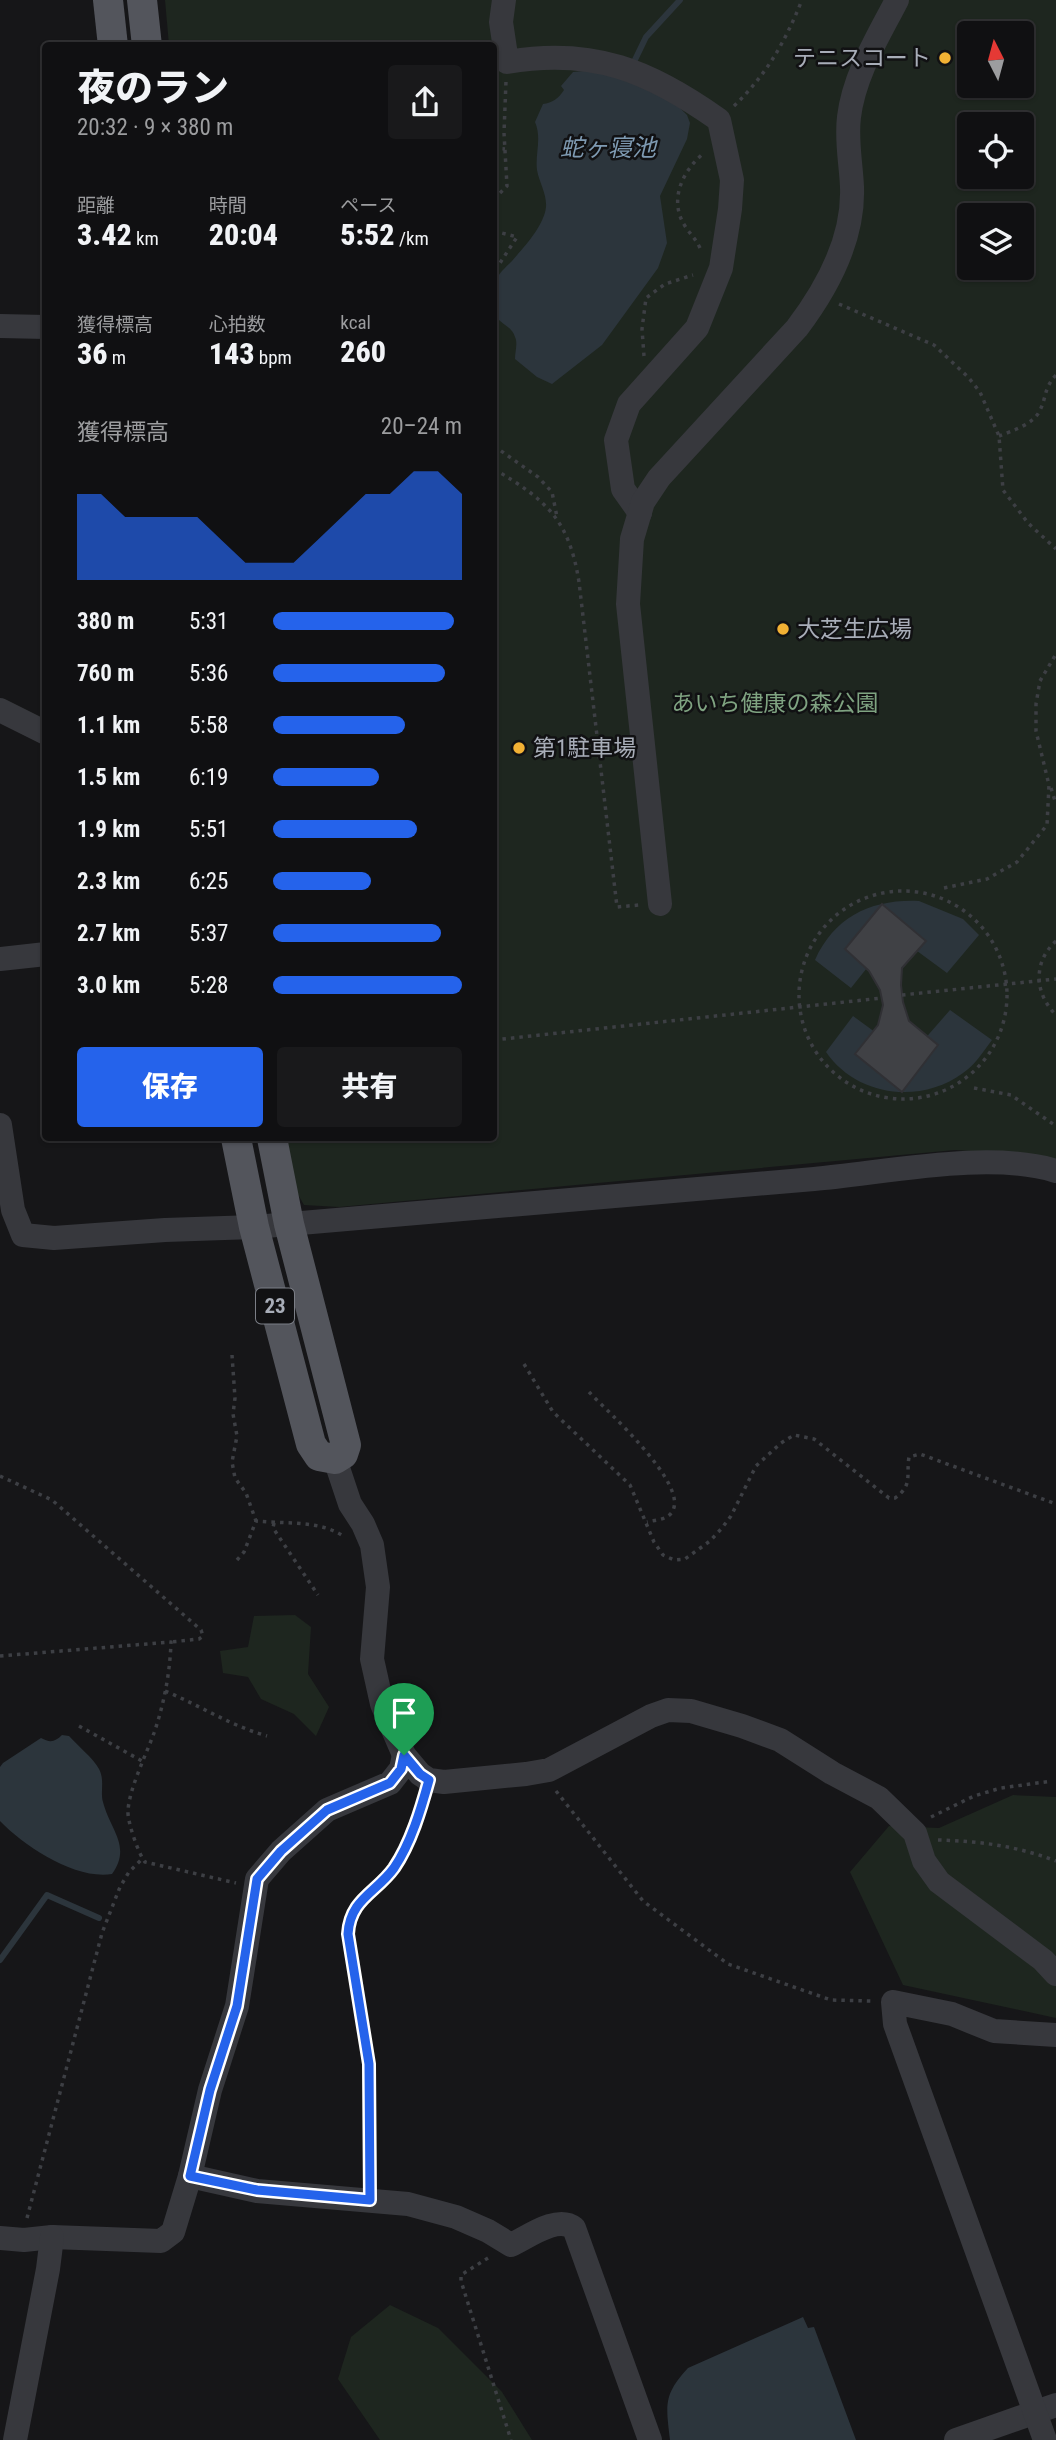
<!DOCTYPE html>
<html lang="ja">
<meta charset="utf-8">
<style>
body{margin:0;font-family:"Roboto Condensed","Noto Sans JP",sans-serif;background:#19191b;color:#f1f3f6;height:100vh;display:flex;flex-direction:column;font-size:26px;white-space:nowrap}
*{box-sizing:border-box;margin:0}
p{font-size:23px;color:#9c9d9f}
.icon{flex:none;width:38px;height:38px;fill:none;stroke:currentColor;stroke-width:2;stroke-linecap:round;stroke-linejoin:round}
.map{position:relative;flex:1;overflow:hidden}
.sheet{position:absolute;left:42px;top:42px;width:455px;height:1099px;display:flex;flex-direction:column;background:#101012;border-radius:7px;box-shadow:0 2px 5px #0004,0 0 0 2px #303032}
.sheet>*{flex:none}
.needle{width:46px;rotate:354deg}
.buttons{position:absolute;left:957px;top:21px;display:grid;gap:14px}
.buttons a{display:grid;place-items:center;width:77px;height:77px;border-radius:7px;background:#101012;box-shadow:0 2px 5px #0004,0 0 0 2px #303032;font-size:35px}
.pin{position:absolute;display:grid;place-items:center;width:60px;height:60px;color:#fff;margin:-72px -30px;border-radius:50% 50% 50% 0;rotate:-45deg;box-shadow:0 0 7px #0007}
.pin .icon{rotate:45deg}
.round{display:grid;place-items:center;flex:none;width:74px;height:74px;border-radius:7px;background:#19191b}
.headline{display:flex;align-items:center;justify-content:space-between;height:119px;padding:0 35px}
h1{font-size:38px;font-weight:800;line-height:52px}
.metrics{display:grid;grid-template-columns:repeat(3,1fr);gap:10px;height:119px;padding:7px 35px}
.metrics div{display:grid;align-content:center}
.metrics b{font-size:30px;font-weight:800}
.metrics small{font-size:19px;font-weight:400}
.metrics p{font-size:19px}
.chart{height:196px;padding:14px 35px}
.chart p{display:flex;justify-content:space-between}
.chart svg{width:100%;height:126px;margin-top:7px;fill:#2563eb;opacity:.7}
.cta{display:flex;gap:14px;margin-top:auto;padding:14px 35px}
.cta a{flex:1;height:80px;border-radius:7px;background:#2563eb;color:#fff;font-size:28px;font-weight:800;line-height:80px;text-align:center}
.cta a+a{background:#19191b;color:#f1f3f6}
ul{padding:0 35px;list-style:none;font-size:23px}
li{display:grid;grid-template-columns:112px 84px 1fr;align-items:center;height:52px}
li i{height:18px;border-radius:9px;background:#2563eb}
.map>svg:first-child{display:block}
</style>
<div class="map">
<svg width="1056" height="2440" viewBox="0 0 1056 2440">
<rect width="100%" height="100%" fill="#161618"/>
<g fill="#1e261f" fill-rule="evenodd">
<path d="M165,0h891v1159l-37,-5 -64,-4 -616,57 -35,-2 -15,-26 -4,-41h209v-1092l-325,-1zM970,33h52v53h-52zM970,124h52v53h-52zM970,215h52v53h-52z"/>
<polygon points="295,1615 311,1627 308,1674 329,1707 316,1736 294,1714 261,1699 248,1677 223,1673 220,1651 248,1647 254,1616"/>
<polygon points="1013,1795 1056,1797 1056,2018 903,1985 850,1872 889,1826 939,1828"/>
<polygon points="390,2305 438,2328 502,2392 532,2440 380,2440 338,2379 351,2337"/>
</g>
<g fill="#2c353c">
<path d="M594,70l23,6 58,27 12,12 3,8 -3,16 -27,57 7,47 -9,25 -56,77 -50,39 -15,-7 -22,-18c0,-7 3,-16 0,-22 -3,-10 -12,-12 -18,-19 -6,-5 -5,-23 -3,-31 2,-12 10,-18 18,-26 12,-14 32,-35 34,-54 1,-13 -7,-25 -9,-37 -2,-16 5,-32 -2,-48l8,-18c9,-1 16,-6 21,-14l-3,-4 12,-14z"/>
<path d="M919,901l44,18 16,16 -32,38 -53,-39 -43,54 -36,-28c20,-44 57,-61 104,-59z"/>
<path d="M950,1010l42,30c-9,12 -17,25 -29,33 -43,32 -107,23 -137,-21l27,-36 56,41z"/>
<path d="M62,1735l7,1c9,10 24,22 30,33 6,11 1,23 4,33 7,28 29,44 9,72 -36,6 -87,-27 -112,-53v-54l3,-4 38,-25c9,5 14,4 21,-3z"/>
<path d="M803,2317l5,11 6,-1 42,113h-186c-4,-35 -7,-45 18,-72z"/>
</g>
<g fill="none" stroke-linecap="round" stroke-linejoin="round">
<g stroke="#2c353c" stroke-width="6">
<polyline points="632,66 646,37 680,0"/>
<polyline points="0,1960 47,1895 99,1918"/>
</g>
</g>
<polygon fill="#404145" stroke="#303034" stroke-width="2" points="882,904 926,941 902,968 901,985 903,1002 909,1021 938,1045 902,1092 855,1054 878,1025 883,1005 880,990 869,971 845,949"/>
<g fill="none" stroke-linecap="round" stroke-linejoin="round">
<g stroke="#3d3f44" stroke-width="3.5" stroke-dasharray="3.5 5" stroke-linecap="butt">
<path d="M734,106c33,-32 51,-64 68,-106"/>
<polyline points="494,148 505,149"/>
<polyline points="494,199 507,186 504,133 506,81"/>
<polyline points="494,231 517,237 496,269 494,268"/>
<path d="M700,248c-4,-9 -10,-14 -15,-22 -17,-26 -2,-56 19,-73"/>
<polyline points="839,304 934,345 968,377 980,392 999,436 1003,490 1028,523 1056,549"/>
<polyline points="644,356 642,329 646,298 665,284 693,275"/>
<path d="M999,436c13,-5 34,-12 40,-24 8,-14 4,-23 17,-37"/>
<polyline points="494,446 538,477 552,492 557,517"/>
<path d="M494,469c52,31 75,50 85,113l38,325 22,-2"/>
<polyline points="1051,788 1056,804"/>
<polyline points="944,888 987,879 1017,862 1047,825 1049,785 1036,731 1036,704 1040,681 1056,654"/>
<circle cx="903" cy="995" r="104"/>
<path d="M1056,941c-23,21 -22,52 0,74"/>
<polyline points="902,995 1056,979"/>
<polyline points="494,1040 882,998"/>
<polyline points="974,1088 1011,1095 1056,1126"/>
<polyline points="232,1355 235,1398 233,1414 237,1436 232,1462 235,1478 246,1493 256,1521"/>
<path d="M524,1364l29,48 77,73 24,57 9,13 11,5 11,-1 25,-18 12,-13 9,-12 25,-50 25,-23 13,-8 20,4 75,59h6c18,-13 11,-22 14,-41l11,-3 136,50"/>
<path d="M589,1392c18,19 101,93 83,120 -5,8 -17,8 -25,10"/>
<polyline points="0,1476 52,1500 201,1630 203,1636 199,1639 171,1642"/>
<polyline points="274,1523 273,1528 318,1595"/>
<path d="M237,1560l7,-8 12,-31c27,3 64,-1 87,15"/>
<path d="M0,1656l171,-14c-1,31 -7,62 -17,91 -8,22 -25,56 -26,78 -1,10 11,44 17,51l91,21"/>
<path d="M165,1691c36,15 64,34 102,45"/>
<polyline points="79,1726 142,1761"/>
<polyline points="556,1791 643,1901 728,1964 831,2000 871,2001"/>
<polyline points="931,1817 974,1796 1001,1788 1052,1781"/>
<path d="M938,1840c41,1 79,6 118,21"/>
<path d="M370,2181l-1,-117 -21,-130c3,-35 29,-41 46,-67 13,-19 21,-45 29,-67"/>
<polyline points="27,2218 102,1933 120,1887 129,1872 142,1859"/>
<polyline points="488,2258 461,2275 461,2281 511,2440"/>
</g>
<g stroke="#37383d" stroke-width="24">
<path d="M504,0l-3,22 6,40c86,-15 143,9 212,58l13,60 -2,29 -9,59 -24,60 -68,76 -13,36 7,49 17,24"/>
<polyline points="0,326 46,327"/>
<polyline points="0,710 46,733"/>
<path d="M660,904l-32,-300 4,-65 11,-37 16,-24 138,-150c31,-41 57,-89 55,-141 -1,-24 -6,-46 -3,-70 5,-42 29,-80 48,-117"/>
<polyline points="0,959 46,954"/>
<path d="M0,1125l13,85 10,25 31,3 111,-8 89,-3c186,-16 373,-32 560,-48 70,-6 175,-29 242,-8"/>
<polyline points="335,1459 350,1504 363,1524 372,1545 378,1587 372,1659 382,1704 404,1755"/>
<path d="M190,2176l67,15 151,13 48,13 32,14 23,14c17,-8 46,-30 63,-17l76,212"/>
<polyline points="0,2238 24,2240 52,2237 161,2241 173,2232 190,2176 210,2090 237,2006 257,1879 281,1851 327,1810 390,1783 401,1769 404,1755 420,1774 429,1780 444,1782 526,1774 549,1770 651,1716 668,1710 691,1711 742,1726 780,1740 832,1773 879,1798 915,1833 924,1861 939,1882 1043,1960 1056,1974"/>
<polyline points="15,2440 48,2269 52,2237"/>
<polyline points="956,2440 1056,2405"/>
<polyline points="1045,2440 895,2024 893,2002 952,2014 994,2031 1056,2035"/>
</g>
<g stroke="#53555c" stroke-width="30">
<polyline points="108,0 113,46"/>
<polyline points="142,0 147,46"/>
<polyline points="236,1138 254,1227 311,1444 319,1456 335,1459 343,1454 346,1445 289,1224 272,1138"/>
</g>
</g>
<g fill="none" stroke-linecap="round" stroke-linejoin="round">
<defs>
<path id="route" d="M404,1755l16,19 9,6c-8,29 -18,63 -35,88 -18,25 -44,31 -46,66l21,130 1,136 -113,-10 -67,-14 20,-86 27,-84 20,-127 24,-28 46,-41 63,-27 11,-14z"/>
</defs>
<use href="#route" stroke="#fff" stroke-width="14"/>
<use href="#route" stroke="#2563eb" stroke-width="9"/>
</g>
<g fill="#f2b134" stroke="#111113" stroke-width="2.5">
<circle cx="945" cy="58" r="7"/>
<circle cx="783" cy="629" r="7"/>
<circle cx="519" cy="748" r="7"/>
</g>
<g text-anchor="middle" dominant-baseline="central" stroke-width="5" stroke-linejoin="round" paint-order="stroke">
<rect fill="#111113" stroke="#7b7e86" stroke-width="2" x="256" y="1288.5" width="38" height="35" rx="5"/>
<g font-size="21" font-weight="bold" fill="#a8adb8">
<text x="275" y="1306">23</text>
</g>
<g font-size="23" fill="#a8adb8" stroke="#111113" text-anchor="start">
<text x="931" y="58" text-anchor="end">テニスコート</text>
<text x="797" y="629">大芝生広場</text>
<text x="533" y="748">第1駐車場</text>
</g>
<g font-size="23" fill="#7fa381" stroke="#111113">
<text x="775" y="703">あいち健康の森公園</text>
</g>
<g font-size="24" font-style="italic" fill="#7f9bb3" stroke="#111113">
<text x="608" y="148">蛇ヶ寝池</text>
</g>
</g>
</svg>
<div class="buttons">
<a><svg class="needle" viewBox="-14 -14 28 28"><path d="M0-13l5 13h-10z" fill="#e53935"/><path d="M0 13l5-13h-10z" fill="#9c9d9f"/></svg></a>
<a><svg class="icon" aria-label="locate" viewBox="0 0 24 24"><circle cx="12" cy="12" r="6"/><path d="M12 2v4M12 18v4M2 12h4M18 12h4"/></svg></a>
<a><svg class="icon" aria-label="layers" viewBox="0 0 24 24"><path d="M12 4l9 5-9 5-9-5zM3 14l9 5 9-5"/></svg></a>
</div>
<div class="pin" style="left:404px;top:1755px;background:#1e9e55"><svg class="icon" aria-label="arrive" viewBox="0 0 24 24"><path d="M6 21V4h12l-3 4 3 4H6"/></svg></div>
<section class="sheet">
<div class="headline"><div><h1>夜のラン</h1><p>20:32 · 9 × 380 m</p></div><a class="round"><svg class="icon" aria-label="share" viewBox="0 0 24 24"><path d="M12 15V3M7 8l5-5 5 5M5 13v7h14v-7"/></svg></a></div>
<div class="metrics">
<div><p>距離</p><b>3.42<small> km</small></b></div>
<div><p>時間</p><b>20:04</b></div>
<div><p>ペース</p><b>5:52<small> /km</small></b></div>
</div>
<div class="metrics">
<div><p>獲得標高</p><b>36<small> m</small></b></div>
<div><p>心拍数</p><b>143<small> bpm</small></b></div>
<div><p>kcal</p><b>260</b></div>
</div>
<div class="chart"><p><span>獲得標高</span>20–24 m</p>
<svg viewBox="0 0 160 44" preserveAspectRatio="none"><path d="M0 44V14L10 14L20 22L30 22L40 22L50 22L60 30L70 38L80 38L90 38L100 30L110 22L120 14L130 14L140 6L150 6L160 14V44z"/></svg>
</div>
<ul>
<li><b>380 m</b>5:31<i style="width:96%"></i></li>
<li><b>760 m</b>5:36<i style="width:91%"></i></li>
<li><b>1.1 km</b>5:58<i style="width:70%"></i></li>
<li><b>1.5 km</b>6:19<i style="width:56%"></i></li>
<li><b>1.9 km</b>5:51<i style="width:76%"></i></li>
<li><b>2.3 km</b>6:25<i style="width:52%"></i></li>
<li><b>2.7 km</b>5:37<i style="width:89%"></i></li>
<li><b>3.0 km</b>5:28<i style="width:100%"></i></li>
</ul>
<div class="cta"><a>保存</a><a>共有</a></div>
</section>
</div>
